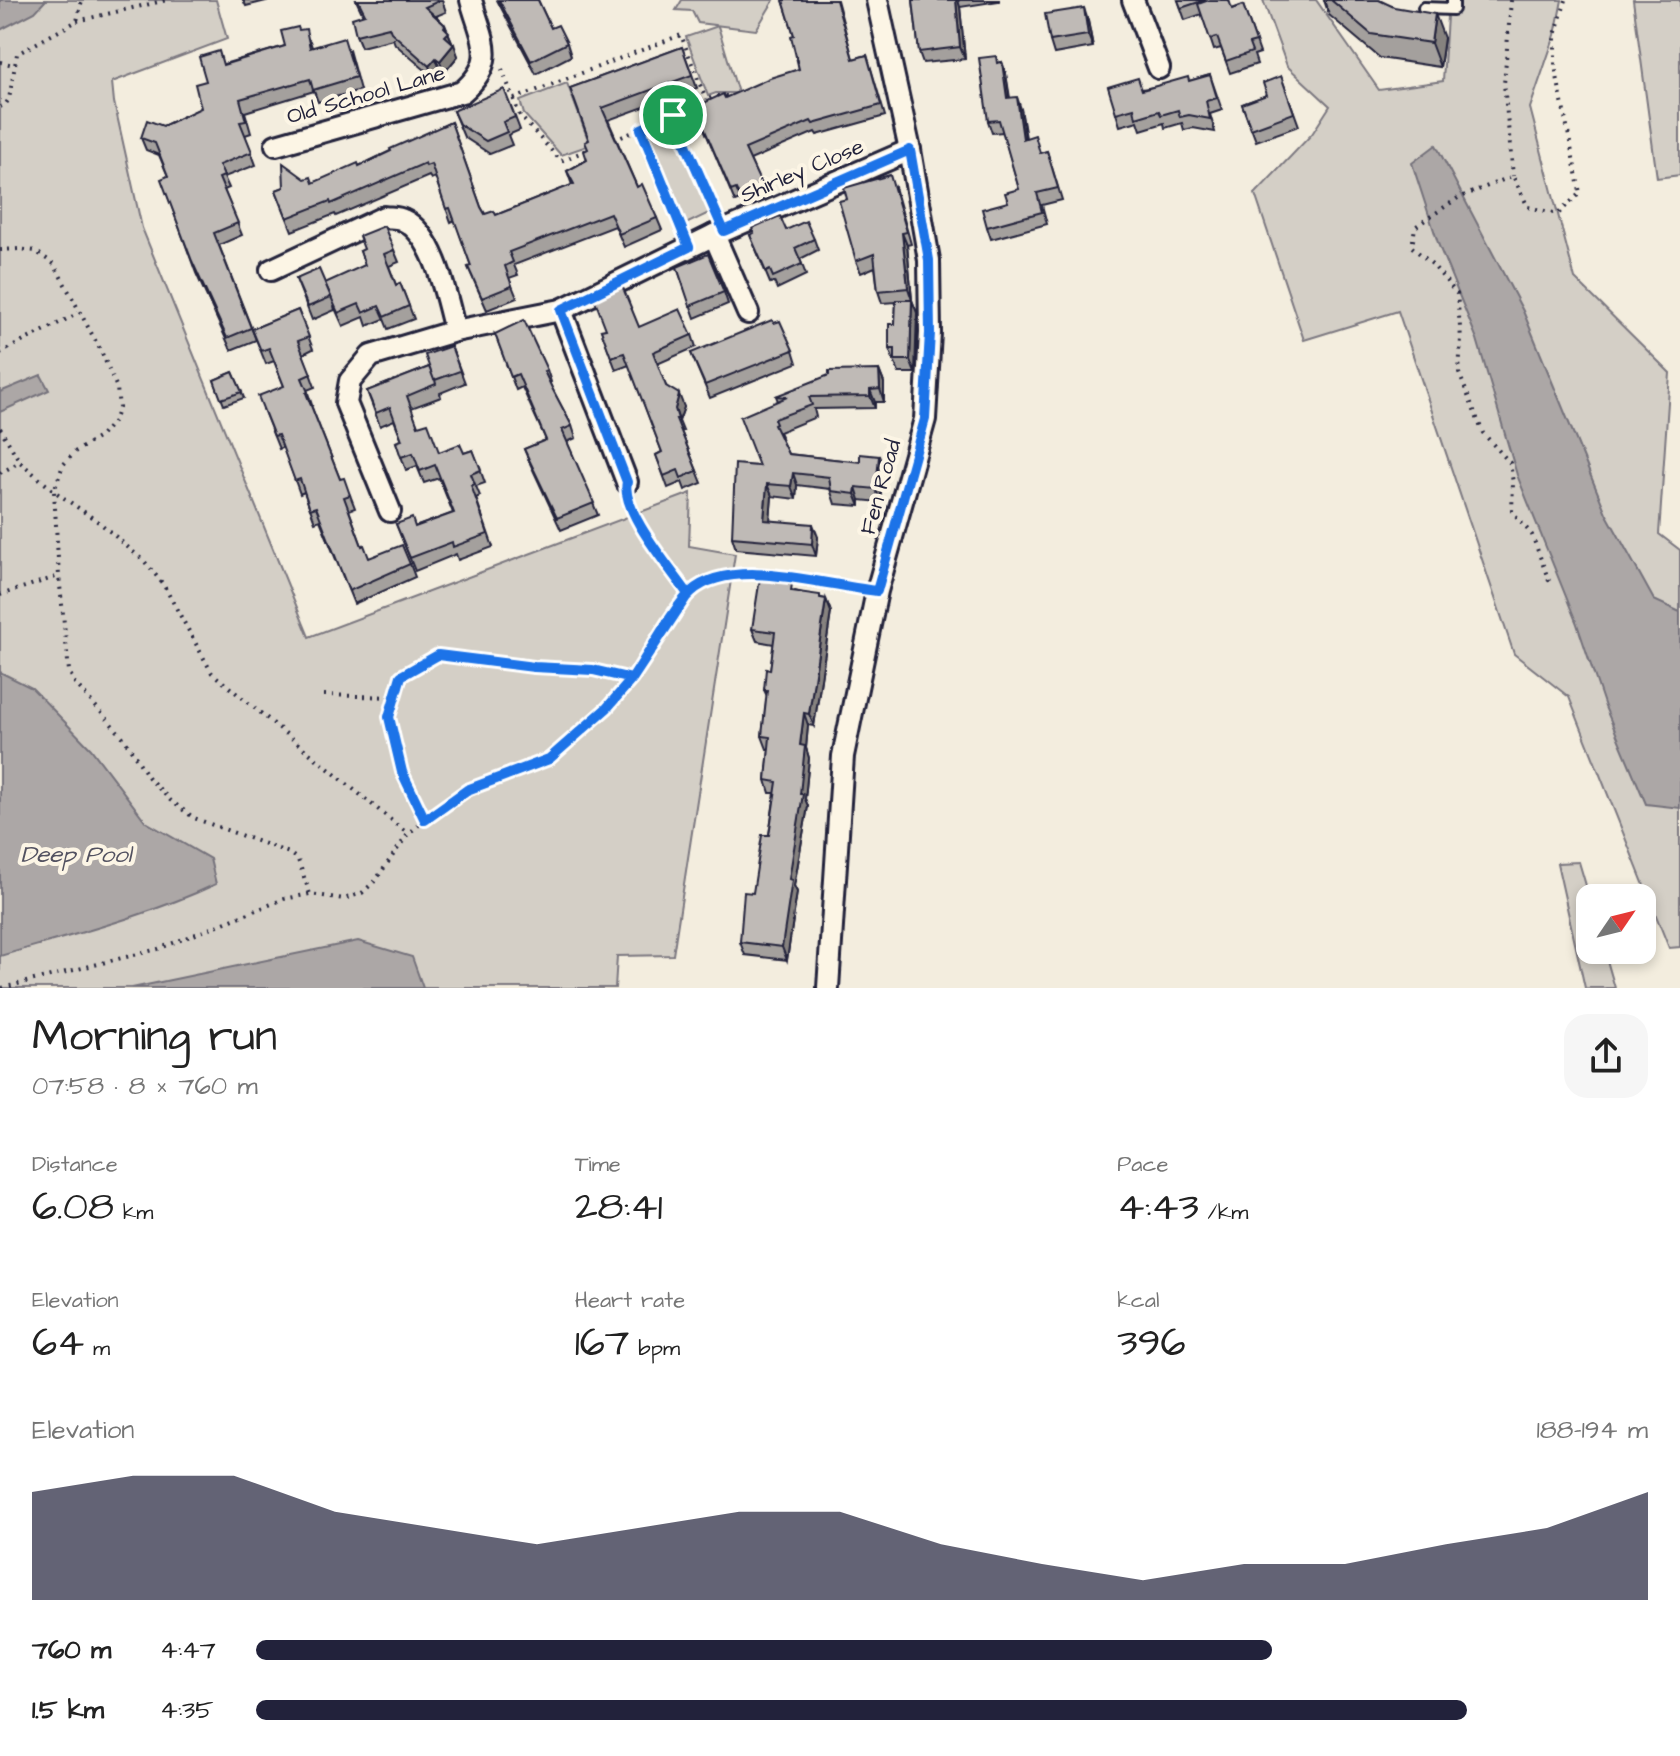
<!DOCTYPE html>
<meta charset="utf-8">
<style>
body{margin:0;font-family:"Architects Daughter",sans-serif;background:#f6f6f6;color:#222;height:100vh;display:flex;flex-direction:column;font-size:30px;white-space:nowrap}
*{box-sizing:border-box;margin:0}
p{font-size:26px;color:#767676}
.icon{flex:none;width:44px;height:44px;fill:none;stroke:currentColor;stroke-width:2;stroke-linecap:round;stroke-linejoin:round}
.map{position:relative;height:988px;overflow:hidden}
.drawer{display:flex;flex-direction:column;background:#fff;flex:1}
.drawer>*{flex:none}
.needle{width:52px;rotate:55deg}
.controls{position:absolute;left:1576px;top:884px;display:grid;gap:16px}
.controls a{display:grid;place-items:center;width:80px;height:80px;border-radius:16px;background:#fff;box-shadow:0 4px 12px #0003;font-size:40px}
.pin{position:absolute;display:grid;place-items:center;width:68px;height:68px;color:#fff;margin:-34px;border:4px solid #fff;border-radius:50%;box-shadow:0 2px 8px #0007}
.round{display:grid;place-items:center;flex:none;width:84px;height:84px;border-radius:24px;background:#f6f6f6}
.headline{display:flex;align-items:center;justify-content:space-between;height:136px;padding:0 32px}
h1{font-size:44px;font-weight:600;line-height:60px}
.figures{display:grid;grid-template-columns:repeat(3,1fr);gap:12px;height:136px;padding:8px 32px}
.figures div{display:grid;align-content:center}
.figures b{font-size:40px;font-weight:600}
.figures small{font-size:22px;font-weight:400}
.figures p{font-size:22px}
.chart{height:224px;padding:16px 32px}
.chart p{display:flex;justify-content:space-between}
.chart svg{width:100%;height:144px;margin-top:8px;fill:#22223b;opacity:.7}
ul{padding:0 32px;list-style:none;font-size:26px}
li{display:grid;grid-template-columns:128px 96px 1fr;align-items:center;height:60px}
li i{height:20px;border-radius:10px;background:#22223b}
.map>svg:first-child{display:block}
</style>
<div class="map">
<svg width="1680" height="988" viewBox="0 0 1680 988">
<rect width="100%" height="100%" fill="#f3edde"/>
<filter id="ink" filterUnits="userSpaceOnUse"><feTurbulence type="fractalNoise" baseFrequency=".0125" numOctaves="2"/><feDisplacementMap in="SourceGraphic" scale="16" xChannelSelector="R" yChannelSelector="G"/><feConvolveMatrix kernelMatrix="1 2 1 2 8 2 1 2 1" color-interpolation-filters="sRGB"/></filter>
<g filter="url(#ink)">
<g fill="#d4cfc6" stroke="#7b7880" stroke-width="2">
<polygon points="0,0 216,0 227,39 112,82 114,102 142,228 309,637 691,493 689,546 735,554 673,955 617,956 615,988 0,988"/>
<polygon points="682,0 774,0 756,30 698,23 692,11 676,10"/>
<polygon points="1263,0 1316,0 1379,90 1443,81 1448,0 1562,0 1555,35 1530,108 1575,279 1670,373 1659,534 1680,550 1680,947 1669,948 1569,697 1514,654 1398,311 1304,340 1255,194 1312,134 1330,106 1287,66"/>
<polygon points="1633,0 1680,0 1680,175 1657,178"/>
<polygon points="718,26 738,93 716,93 708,96 686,37"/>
<polygon points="567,83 590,145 561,155 524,114 520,101"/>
<polygon points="670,120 711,212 684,225 644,131"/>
<polygon points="1579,862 1590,899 1590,950 1604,950 1615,988 1585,988 1557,863"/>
</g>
<g fill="#aca7a6" stroke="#75727b" stroke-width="2">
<polygon points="0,0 46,0 35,12 0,30"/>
<polygon points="1436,145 1523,311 1606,513 1654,600 1680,612 1680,808 1646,804 1605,707 1577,624 1517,475 1477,339 1439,246 1412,163"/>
<polygon points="41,375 49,390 0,412 0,392"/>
<path d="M0,672l32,16 59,61 55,73 64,37 6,25c-68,32 -144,51 -216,72z"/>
<polygon points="358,941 412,957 423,988 132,988"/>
</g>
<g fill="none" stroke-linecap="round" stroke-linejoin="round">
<defs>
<polyline id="lane" points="1424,8 1453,9 1453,0"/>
<g id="street">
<polyline points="1133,0 1159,68"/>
<path d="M276,145l186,-53c37,-31 20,-52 9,-92"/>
<polyline points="714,235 748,313"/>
<path d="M271,270l113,-53c6,1 14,0 19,3 32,14 44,80 52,111l-84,25 -21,25 -4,22 44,108"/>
<polyline points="561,310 627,482"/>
<polyline points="455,331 561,310 714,235 910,150"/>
<polyline points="828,988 843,756 877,591 925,419 930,333 929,260 910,150 877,0"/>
</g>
</defs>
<use href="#lane" stroke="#22223b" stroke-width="16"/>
<use href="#street" stroke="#22223b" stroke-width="26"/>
<g stroke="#22223b" stroke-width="4" stroke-dasharray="2 6" stroke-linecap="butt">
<polyline points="1511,0 1504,84 1513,176"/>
<polyline points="77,21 167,0"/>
<polyline points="0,62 14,65"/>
<polyline points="502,69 520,116 561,161 587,150"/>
<polyline points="514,99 681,35 706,100"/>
<polyline points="0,107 5,105 9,99 17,54 77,21 82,0"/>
<polyline points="673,115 715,96 732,96"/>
<polyline points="614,140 641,129"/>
<polyline points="682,229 641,129 673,115 716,214"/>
<polyline points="0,250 19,249 35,251 54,264 101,351 117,388 119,408 114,421 101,436 76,451 63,465 54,491 59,576 69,671 74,682 123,737 149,778 170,800 194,818 289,853 298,860 310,894"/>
<polyline points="0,353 79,313"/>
<polyline points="0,428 20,462 54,491 100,523 145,562 163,584 212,673 408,834"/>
<polyline points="0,473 20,462"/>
<polyline points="629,502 631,511 688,594"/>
<polyline points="1549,581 1532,535 1512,511 1513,483 1510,463 1483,433 1459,373 1461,338 1457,294 1432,264 1412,247 1415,227 1458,198 1513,176 1528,207 1558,214 1580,193 1555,66 1555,35 1566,0"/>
<polyline points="0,595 59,576"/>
<polyline points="324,695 395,697"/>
<polyline points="425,820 402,772 389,717 401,676 438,655 534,667 593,670 632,679"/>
<polyline points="2,988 158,949 284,899 310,894 344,899 362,893 375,881 408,834 443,805 467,790 549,759 607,708 632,679 688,594 703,582 748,572 857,589"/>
</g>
<use href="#lane" stroke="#fcf5e5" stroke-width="10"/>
<use href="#street" stroke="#fcf5e5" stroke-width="20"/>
</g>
<g fill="#a4a09d" stroke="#22223b" stroke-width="2">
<polygon points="243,0 270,0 246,6"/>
<polygon points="356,0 442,0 446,12 436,16 445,25 458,56 444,73 440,70 433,77 395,44 393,39 361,47 356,35 363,15"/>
<polygon points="497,0 538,0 551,28 567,43 571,56 536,74"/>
<polygon points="783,0 837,0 853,59 867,55 885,116 817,135 815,132 750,160 766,197 744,207 740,200 735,202 695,107 725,98 799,69 794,35"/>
<polygon points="913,0 999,0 999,1 960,7 965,59 923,63 919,52"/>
<polygon points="1178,0 1205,0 1233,9 1243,5 1260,53 1254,55 1257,64 1230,73 1221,48 1214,50 1202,14 1185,20"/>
<polygon points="1324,0 1379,0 1444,38 1440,67 1380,58 1329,15"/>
<polygon points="1088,21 1093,47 1054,54 1050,41"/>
<polygon points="299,30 310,41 312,47 349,50 360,90 318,102 314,91 245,112 251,133 245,135 256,165 224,177 229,188 224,190 242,235 219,245 256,340 231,350 196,273 166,191 168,176 159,155 146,150 141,138 163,126 201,108 206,81 224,64 285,46"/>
<polygon points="682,47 697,88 608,120 637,187 657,218 662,230 624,247 615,226 514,265 518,275 509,278 517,298 487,310 468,267 471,266 455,220 451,222 435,177 431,179 429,176 336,216 335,214 292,231 276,190 305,179 313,183 359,166 451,122 481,207 485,214 496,215 572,185 567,171 587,160 589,140 570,88"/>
<polygon points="996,56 998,63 1002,62 1006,74 1010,98 1021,109 1026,138 1041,153 1047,151 1062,200 1042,205 1047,224 991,239 987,227 1019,189 1003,132 992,133 988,121"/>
<polygon points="1210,75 1222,110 1210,114 1215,132 1193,128 1184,130 1182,123 1165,128 1164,123 1141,130 1138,121 1120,126 1116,113 1142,89 1189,81"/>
<polygon points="1281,76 1299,126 1256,141 1242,104 1267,95"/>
<polygon points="453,111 515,117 520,130 508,135 512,145 490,154 464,137"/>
<polygon points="895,187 911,244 907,245 912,300 917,313 915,373 899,373 889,349 895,324 896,302 882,303 878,291 875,267 861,273 856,261"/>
<polygon points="786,230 814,239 818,250 800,259 806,275 777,289 774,282 770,283 750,235"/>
<polygon points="394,250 399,262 389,266 396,285 400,283 414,319 388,329 384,319 367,326 364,317 343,326 334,306 335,310 312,320 296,279 326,287 365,265 360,251"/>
<polygon points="677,267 724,292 728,304 695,318"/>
<polygon points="298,310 313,349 303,354 315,387 307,390 312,405 311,405 340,479 350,495 355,508 349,510 362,546 369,558 410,564 415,577 354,604 320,520 315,522 304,492 300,494 283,447 279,449 263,409 284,386 274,361 266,364 252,329"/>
<polygon points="639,327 692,335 696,347 657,364 666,386 684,407 679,421 683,431 681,431 702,483 685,490 682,482 668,488 656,455 662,452 629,365 616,370 601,330"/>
<polygon points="495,334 547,370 551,382 549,383 572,426 576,438 567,442 598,515 561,530 529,461 524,449 546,440 522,387 516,390"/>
<polygon points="451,346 465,383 440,393 441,397 411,408 418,426 439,452 464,453 473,450 485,483 476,486 480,496 476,498 493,547 458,560 456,554 415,571 396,524 415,527 453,513 439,478 424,483 417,466 406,470 396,442 402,440 394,420 380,426 367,391 429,367"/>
<polygon points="793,350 797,363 710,398 691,353"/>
<polygon points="879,370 884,383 884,402 875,402 875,408 814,409 816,417 779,432 781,436 780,437 788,454 860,462 879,456 883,468 880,502 860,500 860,506 835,504 830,489 797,485 796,499 772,496 770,521 818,537 816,556 736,549 732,537 759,466 778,401 776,396"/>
<polygon points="233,372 244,398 224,405 214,380"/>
<polygon points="795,591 826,599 831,612 814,726 808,725 806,748 809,758 805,799 808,806 794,886 797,892 787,960 745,955 740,942 769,835 775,793 770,793 766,780 769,749 767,749 762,736 767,696 764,690 770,670 774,644 757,641 752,629"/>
</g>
<g fill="#86827f" stroke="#22223b" stroke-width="2">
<polygon points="956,0 958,0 960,7 965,59 960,47"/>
<polygon points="1084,8 1088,21 1093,47 1088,35"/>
<polygon points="1435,14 1444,38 1440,67 1431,43"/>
<polygon points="445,25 453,44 445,36 444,27"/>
<polygon points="454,44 458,56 444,73 440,61"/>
<polygon points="436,58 440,70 433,77 429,66"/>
<polygon points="1002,62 1006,74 1011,110 1007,98"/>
<polygon points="1017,97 1021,109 1027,151 1023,139"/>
<polygon points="902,233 907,245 912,300 908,288"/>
<polygon points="912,300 917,313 915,373 910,360"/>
<polygon points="879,370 884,383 884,402 880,389"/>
<polygon points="870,390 875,402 875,408 870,396"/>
<polygon points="679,394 684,407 679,421 675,409"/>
<polygon points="879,456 883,468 880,502 876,489"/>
<polygon points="793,473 797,485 796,499 791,486"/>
<polygon points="767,484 772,496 769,533 764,520"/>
<polygon points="856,487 860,500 860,506 855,494"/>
<polygon points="813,524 818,537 816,556 812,544"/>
<polygon points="826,599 831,612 814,726 809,714"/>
<polygon points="804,713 808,725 806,748 809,758 805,799 808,806 794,886 797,892 787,960 782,947 789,879 800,794 800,745"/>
</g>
<g fill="#bfbab6" stroke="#22223b" stroke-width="2">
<polygon points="358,0 441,0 425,7 445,25 444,27 449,32 445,36 454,44 440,61 436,58 429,66 391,32 389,27 356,35 352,18 365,14"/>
<polygon points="499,0 538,0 551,28 558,25 567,43 531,61"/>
<polygon points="783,0 836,0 853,59 867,55 881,105 813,124 811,121 745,149 762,186 739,196 736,189 731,191 695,107 723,94 725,98 770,78 799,69 791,36 794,35"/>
<polygon points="913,0 956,0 960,47 919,52"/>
<polygon points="1178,0 1205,0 1181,8"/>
<polygon points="1209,0 1229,0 1232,9 1243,5 1256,42 1249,44 1252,52 1226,61 1217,37 1210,39 1198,4"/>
<polygon points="1331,0 1379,0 1394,7 1435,14 1431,43 1371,34"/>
<polygon points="1084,8 1088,35 1050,41 1045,14"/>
<polygon points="298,27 299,30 306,29 310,48 344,38 356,77 313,90 310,79 240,99 246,121 240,122 252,152 219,165 224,176 219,178 238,223 214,233 251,328 227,338 192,261 161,179 168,176 155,143 141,138 147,120 163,126 201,108 195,84 206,81 199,57 219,51 223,65 285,46 281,31"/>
<polygon points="682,47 692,75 602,108 637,187 642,184 657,218 619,234 610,213 509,252 513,262 505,266 512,286 482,298 468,267 471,266 450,208 446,209 431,164 426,166 425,163 331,204 330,201 287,218 276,190 284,187 283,163 305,179 311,177 313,183 358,163 359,166 391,151 390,149 451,122 481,207 485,214 494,211 496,215 574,184 567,171 587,160 584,151 588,149 585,142 589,140 570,88"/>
<polygon points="996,56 997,63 1002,62 1007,98 1017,97 1023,139 1035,135 1040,153 1047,151 1058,188 1037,193 1042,212 987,227 982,209 1008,202 1005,193 1019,189 999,120 988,121 979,58"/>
<polygon points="1210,75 1217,98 1206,101 1210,119 1189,115 1180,117 1178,110 1161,115 1159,111 1136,118 1134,108 1116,113 1108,87 1138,78 1142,90 1188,77 1189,81"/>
<polygon points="1281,76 1294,113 1251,129 1242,104 1267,95 1263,83"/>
<polygon points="504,89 515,117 503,122 507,132 486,141 459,124 453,111"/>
<polygon points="890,175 907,232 902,233 908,288 878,291 874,254 856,261 839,201 847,199 844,188"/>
<polygon points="780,216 786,230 806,221 814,239 795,248 802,264 773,277 770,270 766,272 750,235 754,233 752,228"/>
<polygon points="384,226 394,250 384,254 396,285 400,283 409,306 384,317 379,306 363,313 359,304 338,313 325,283 365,265 360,251 364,249 359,236"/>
<polygon points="708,254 724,292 690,306 677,267"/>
<polygon points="319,269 331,297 308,307 296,279"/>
<polygon points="621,283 639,327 680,309 692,335 653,352 666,386 679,394 675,409 678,419 676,419 697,471 681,478 678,470 664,476 656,455 662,452 624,353 611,357 601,330 606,329 593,295"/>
<polygon points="896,300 912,300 910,360 895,360 895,349 889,349 889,324 895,324"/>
<polygon points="298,310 309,337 298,341 311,374 302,378 308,392 306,393 340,479 344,478 350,495 344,497 362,546 364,545 369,558 402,545 410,564 349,591 316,507 310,509 300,479 295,481 278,435 274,436 258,396 284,386 269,348 261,351 252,329"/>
<polygon points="524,320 547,370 544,371 552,388 572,426 562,430 594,503 557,518 524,449 546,440 518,374 511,377 495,334"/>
<polygon points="772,320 774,323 780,321 793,350 705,385 691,353"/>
<polygon points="451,346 460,371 435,380 436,384 407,396 418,426 428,423 439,452 460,444 464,453 473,450 481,470 471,474 475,484 471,485 488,534 453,547 452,542 410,558 396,524 412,518 415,527 454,513 435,465 420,471 413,453 401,457 396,442 402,440 390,407 376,413 367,391 429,367 434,380 425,355"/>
<polygon points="879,370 880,389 870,390 870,396 809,397 812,405 774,419 776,424 774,425 788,454 860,462 860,454 879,456 876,489 856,487 855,494 831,491 829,477 793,473 791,486 767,484 764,520 813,524 812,544 732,537 735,464 759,466 740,417 787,397 776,396 829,375 829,371"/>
<polygon points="233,372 242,392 221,399 214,380"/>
<polygon points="760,578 792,583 791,591 820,595 820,598 826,599 809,714 804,713 800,745 805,746 800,794 803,794 789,879 792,880 782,947 740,942 744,892 753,893 762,835 769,835 777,782 766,780 770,737 762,736 767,690 764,690 766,669 770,670 775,632 752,629"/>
</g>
</g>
<g fill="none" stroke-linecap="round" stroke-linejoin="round" filter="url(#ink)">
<defs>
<path id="route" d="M673,115l-32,14 48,118 -128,63 66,172c-7,28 44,87 61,112l-56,85 -25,29 -58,51 -82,31 -42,30 -23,-48 -13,-55 12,-41 37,-21 96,12 59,3 39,9c15,-22 41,-71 59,-87 41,-37 136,-6 186,-1l48,-172 5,-86 -1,-73 -19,-110 -186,81 -51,-116"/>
</defs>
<use href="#route" stroke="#fff" stroke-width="16"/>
<use href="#route" stroke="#1a73e8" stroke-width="10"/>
</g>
<g text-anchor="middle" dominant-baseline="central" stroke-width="8" stroke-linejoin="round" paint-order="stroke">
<g font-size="22" fill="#22223b" stroke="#fcf5e5">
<text transform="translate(366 95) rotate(-16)">Old School Lane</text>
<text transform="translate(802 171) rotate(-23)">Shirley Close</text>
<text transform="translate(881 487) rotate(-74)">Fen Road</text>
</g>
<g font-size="24" font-style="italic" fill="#525160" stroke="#fcf5e5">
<text x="76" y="855">Deep Pool</text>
</g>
</g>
</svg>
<div class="controls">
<a><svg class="needle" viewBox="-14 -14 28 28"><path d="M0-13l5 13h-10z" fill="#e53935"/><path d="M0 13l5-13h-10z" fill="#767676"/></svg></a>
</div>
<div class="pin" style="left:673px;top:115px;background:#1e9e55"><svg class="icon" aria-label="arrive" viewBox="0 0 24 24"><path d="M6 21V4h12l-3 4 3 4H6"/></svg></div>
</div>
<section class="drawer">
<div class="headline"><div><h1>Morning run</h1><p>07:58 · 8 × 760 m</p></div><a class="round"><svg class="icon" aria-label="share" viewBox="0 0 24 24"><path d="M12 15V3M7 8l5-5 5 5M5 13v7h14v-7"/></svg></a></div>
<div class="figures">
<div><p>Distance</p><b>6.08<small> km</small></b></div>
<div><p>Time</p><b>28:41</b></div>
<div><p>Pace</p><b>4:43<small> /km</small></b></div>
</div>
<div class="figures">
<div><p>Elevation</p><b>64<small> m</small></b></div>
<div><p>Heart rate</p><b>167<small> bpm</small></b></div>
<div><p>kcal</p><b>396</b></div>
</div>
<div class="chart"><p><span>Elevation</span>188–194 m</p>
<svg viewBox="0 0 160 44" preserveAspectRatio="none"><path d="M0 44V11L10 6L20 6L30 17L40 22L50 27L60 22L70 17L80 17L90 27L100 33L110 38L120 33L130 33L140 27L150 22L160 11V44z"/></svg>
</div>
<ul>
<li><b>760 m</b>4:47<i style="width:73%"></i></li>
<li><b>1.5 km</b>4:35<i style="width:87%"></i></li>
</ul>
</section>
